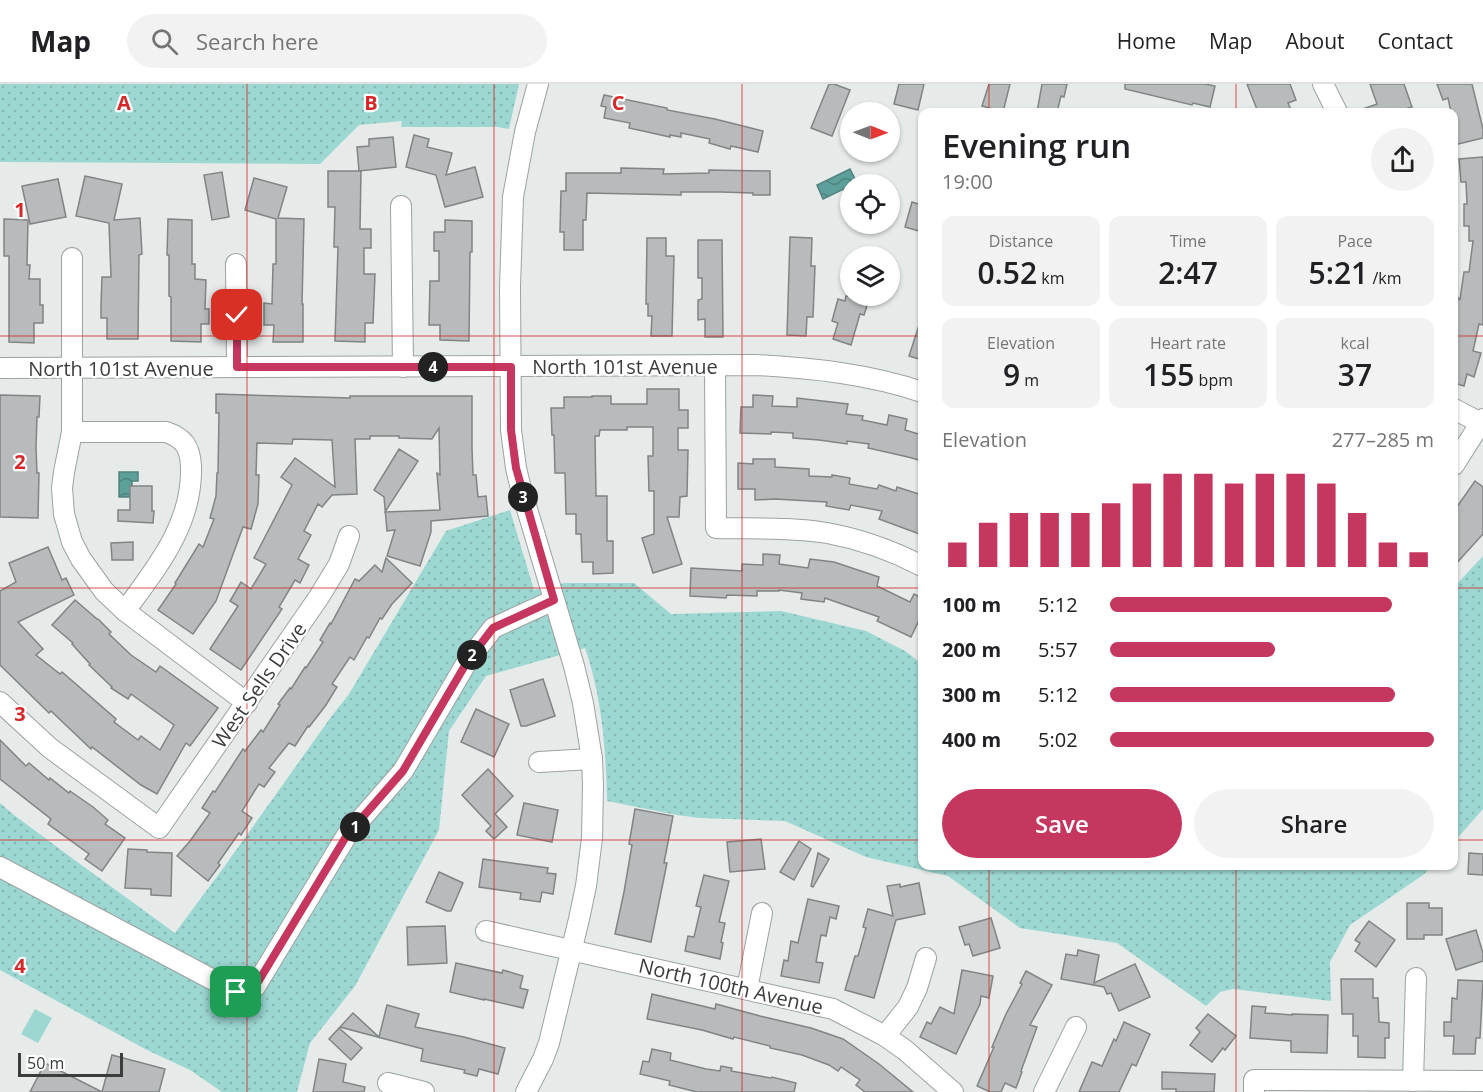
<!DOCTYPE html>
<meta charset="utf-8">
<style>
body{margin:0;font-family:"Open Sans",sans-serif;background:#f2f2f2;color:#202124;height:100vh;display:flex;flex-direction:column;font-size:22px;white-space:nowrap}
*{box-sizing:border-box;margin:0}
p{font-size:20px;color:#757577}
.icon{flex:none;width:33px;height:33px;fill:none;stroke:currentColor;stroke-width:2;stroke-linecap:round;stroke-linejoin:round}
.map{position:relative;flex:1;overflow:hidden}
.panel{position:absolute;left:918px;top:24px;width:540px;height:762px;display:flex;flex-direction:column;background:#fff;border-radius:12px;box-shadow:0 2px 4px #0004}
.panel>*{flex:none}
.needle{width:39px;rotate:91deg}
.tools{position:absolute;left:840px;top:18px;display:grid;gap:12px}
.tools a{display:grid;place-items:center;width:60px;height:60px;border-radius:50%;background:#fff;box-shadow:0 2px 4px #0004;font-size:30px}
.scale{position:absolute;left:18px;bottom:15px;width:105px;box-sizing:border-box;padding-left:6px;border:3px solid #3b3d3c;border-top:0;font-size:16px;line-height:21px;white-space:nowrap;color:#3b3d3c;-webkit-text-stroke:4px #fff;paint-order:stroke}
.pin{position:absolute;display:grid;place-items:center;width:51px;height:51px;color:#fff;margin:-26px;border-radius:12px;box-shadow:0 3px 9px #0006}
.km{position:absolute;width:30px;height:30px;margin:-15px;border-radius:50%;background:#222;color:#fff;font-size:16px;line-height:30px;text-align:center}
.round{display:grid;place-items:center;flex:none;width:63px;height:63px;border-radius:32px;background:#f2f2f2}
.overview{display:flex;align-items:center;justify-content:space-between;height:102px;padding:0 24px}
h1{font-size:33px;font-weight:600;line-height:45px}
.stats{display:grid;grid-template-columns:repeat(3,1fr);gap:9px;height:102px;padding:6px 24px}
.stats div{display:grid;align-content:center;border-radius:12px;background:#f2f2f2;text-align:center}
.stats b{font-size:30px;font-weight:600}
.stats small{font-size:16px;font-weight:400}
.stats p{font-size:16px}
.chart{height:168px;padding:12px 24px}
.chart p{display:flex;justify-content:space-between}
.chart svg{width:100%;height:108px;margin-top:6px;stroke:#c6375f;stroke-width:6}
.primary-button{display:flex;gap:12px;margin-top:auto;padding:12px 24px}
.primary-button a{flex:1;height:69px;border-radius:36px;background:#c6375f;color:#fff;font-size:24px;font-weight:600;line-height:69px;text-align:center}
.primary-button a+a{background:#f2f2f2;color:#202124}
ul{padding:0 24px;list-style:none;font-size:20px}
li{display:grid;grid-template-columns:96px 72px 1fr;align-items:center;height:45px}
li i{height:15px;border-radius:8px;background:#c6375f}
header{display:flex;align-items:center;gap:36px;box-sizing:border-box;height:84px;padding:0 30px;background:#fff;border-bottom:2px solid #e0e0e0}
header strong{font-size:28px}
nav{display:flex;gap:33px;margin-inline-start:auto;font-size:21px}
.search{width:420px;height:54px;background:#f2f2f2;display:flex;align-items:center;gap:15px;box-sizing:border-box;padding:0 21px;border-radius:33px;color:#757577;font-size:22px}
.map>svg:first-child{display:block}
</style>
<header>
<strong>Map</strong>
<div class="search"><svg class="icon" aria-label="search" viewBox="0 0 24 24"><circle cx="10" cy="10" r="6"/><path d="M15 15l6 6"/></svg>Search here</div>
<nav><a>Home</a><a>Map</a><a>About</a><a>Contact</a></nav>
</header>
<div class="map">
<svg width="1483" height="1008" viewBox="0 0 1483 1008">
<defs>
<pattern id="grass-dots" width="8" height="8" patternUnits="userSpaceOnUse" patternTransform="scale(1.5)"><rect width="8" height="8" fill="#9cd7d1"/><path d="M2 2h.1M6 6h.1" fill="none" stroke="#87b9b4" stroke-width="1.8" stroke-linecap="round"/></pattern>
<pattern id="water-waves" width="16" height="10" patternUnits="userSpaceOnUse" patternTransform="scale(1.5)"><rect width="16" height="10" fill="#5d9f9a"/><path d="M0 5q4-4 8 0t8 0" fill="none" stroke="#4e837f"/></pattern>
</defs>
<rect width="100%" height="100%" fill="#e6ebea"/>
<g fill="url(#grass-dots)">
<polygon points="0,0 519,0 509,45 498,43 401,43 402,37 359,41 320,80 0,78"/>
<path d="M510,426l24,80 30,-7h70l37,31 110,-3 85,20 39,20 17,13v202h510l-9,9 -73,50 -20,37 1,39 -98,-12 -13,3 -14,14 -89,-63 -97,-15 -72,-52 -82,-19 -81,-36 -85,-3 -23,-3 -70,-14c-1,-51 -5,-104 -22,-153l-99,28 -37,55 -10,99 -84,156 -45,57 -13,49h-75l-32,-22 -43,-20 -147,-80v-167l14,12 66,49 95,69 49,-66 107,-150 18,-23 97,-163z"/>
<polygon points="1483,472 1483,725 1454,758 1454,503"/>
</g>
<polygon fill="#9cd7d1" points="35,925 52,934 38,959 21,950"/>
<g fill="url(#water-waves)" stroke="#53827e" stroke-width="1.5">
<polygon points="850,85 857,99 850,100 850,102 823,115 817,101"/>
<polygon points="119,388 138,388 138,397 132,397 132,413 119,413"/>
</g>
<g fill="#b7bbbb" stroke="#808484" stroke-width="1.5">
<polygon points="829,0 834,0 850,6 832,52 811,44"/>
<polygon points="899,0 924,0 918,26 894,20"/>
<polygon points="989,0 1010,0 1003,28 982,22"/>
<polygon points="1042,0 1067,0 1064,13 1061,12 1057,28 1037,28"/>
<polygon points="1125,0 1205,0 1215,2 1210,23 1193,19 1192,21 1125,5"/>
<polygon points="1247,0 1290,0 1296,16 1288,19 1292,28 1258,28"/>
<polygon points="1370,0 1404,0 1412,23 1395,28 1357,28 1357,27 1377,20"/>
<polygon points="1437,0 1472,0 1483,45 1483,54 1454,61 1454,28 1451,28 1448,14 1443,16"/>
<polygon points="604,11 667,24 667,26 715,35 763,47 758,68 731,62 730,65 709,59 710,55 681,49 681,53 670,51 670,53 629,44 630,39 604,34 606,23 601,22"/>
<polygon points="414,51 429,55 427,63 452,69 446,91 475,83 483,113 445,123 436,91 406,83"/>
<polygon points="393,53 396,83 359,87 357,63 369,62 369,55"/>
<polygon points="1483,73 1483,241 1479,240 1473,267 1481,269 1474,293 1467,290 1464,302 1454,299 1454,234 1458,214 1460,215 1464,188 1469,188 1473,157 1469,157 1469,142 1464,142 1464,120 1467,120 1466,98 1461,98 1459,75"/>
<polygon points="621,84 664,85 663,90 709,89 709,86 770,87 770,111 753,111 753,109 721,108 681,108 681,111 587,109 586,136 583,136 583,166 564,166 564,148 560,148 561,107 566,107 566,89 621,89"/>
<polygon points="328,87 361,87 360,145 371,145 371,164 364,164 364,190 375,190 373,239 365,239 365,258 335,257 338,163 334,163 335,123 328,123"/>
<polygon points="222,88 229,133 212,136 204,91"/>
<polygon points="85,92 122,100 114,136 140,134 142,170 139,171 138,255 107,255 107,234 101,234 101,221 102,193 111,193 109,139 76,132"/>
<polygon points="254,94 287,103 278,134 304,135 302,220 303,220 303,258 273,258 274,241 264,241 264,219 272,220 273,180 276,180 276,135 245,126"/>
<polygon points="58,95 66,133 30,140 22,102"/>
<polygon points="912,118 922,121 922,148 905,143"/>
<polygon points="4,135 28,136 27,181 30,181 29,195 40,195 40,221 43,221 43,239 34,239 34,259 9,258 9,172 4,172"/>
<polygon points="168,135 192,136 192,180 195,180 195,195 206,196 205,225 209,225 209,240 201,240 201,258 171,257 171,213 169,212 169,171 167,171"/>
<polygon points="445,136 472,137 472,168 470,168 469,257 440,256 440,241 429,241 430,197 439,197 439,167 434,167 434,148 445,148"/>
<polygon points="790,153 812,154 811,182 815,182 813,233 807,233 806,252 787,251"/>
<polygon points="647,154 666,154 666,172 674,172 672,252 651,252 652,232 648,232 648,220 646,220"/>
<polygon points="698,156 722,156 723,253 705,253 705,235 698,236 698,216 702,215 702,194 698,194"/>
<polygon points="846,212 870,212 864,231 860,230 851,261 833,255 838,239 832,237 838,215 845,217"/>
<polygon points="920,238 922,239 922,276 909,272"/>
<polygon points="647,305 679,305 679,326 688,326 688,344 678,344 678,366 688,366 687,412 680,413 679,433 667,433 682,480 653,489 642,454 654,450 654,407 649,407 648,372 653,372 653,343 627,343 627,346 600,346 599,352 595,352 596,412 607,412 607,457 613,457 613,489 593,490 593,478 582,478 581,450 576,450 576,430 566,430 565,389 555,389 554,351 552,351 551,324 564,324 564,313 592,313 592,312 611,312 611,320 647,320"/>
<polygon points="216,310 350,314 350,312 472,312 472,364 473,391 476,391 478,413 486,412 488,432 431,437 431,448 420,482 387,472 395,446 387,447 384,413 374,406 399,365 418,377 385,428 440,426 437,389 440,391 439,344 432,355 399,354 399,352 370,352 370,355 355,355 357,410 332,411 322,423 318,420 304,447 311,451 298,475 309,481 300,499 295,496 279,523 282,525 241,586 210,565 238,522 230,517 241,498 251,505 266,480 254,474 292,401 281,393 295,374 335,403 332,356 293,355 292,360 257,359 256,391 259,391 258,420 251,445 243,443 216,517 193,550 158,526 176,500 175,499 199,460 203,463 214,435 210,434 216,412 217,389 218,389 219,329 216,329"/>
<polygon points="0,311 40,312 39,333 37,333 36,364 37,389 39,389 38,434 0,433"/>
<polygon points="753,311 773,312 772,322 797,323 797,314 848,320 846,330 863,332 862,336 887,341 889,331 907,335 905,346 922,351 922,377 908,373 868,364 869,360 847,357 847,360 819,356 793,354 793,349 771,348 771,350 740,349 741,323 753,323"/>
<polygon points="753,375 775,375 775,383 809,385 809,392 832,393 832,391 850,394 849,400 877,405 879,401 896,407 897,403 922,411 922,451 879,435 882,427 851,421 849,426 826,422 827,418 775,415 755,416 755,405 738,405 738,379 753,380"/>
<polygon points="1475,397 1483,403 1483,450 1454,482 1454,427"/>
<polygon points="130,402 152,402 152,427 154,427 153,439 118,437 118,426 130,426"/>
<polygon points="133,458 133,476 112,476 111,459"/>
<polygon points="48,463 62,496 66,494 74,511 18,538 43,565 36,571 60,590 62,588 116,635 114,638 138,656 141,652 160,666 174,641 131,610 128,615 111,604 112,603 89,581 90,580 72,560 73,559 52,541 75,516 97,535 98,535 111,548 109,550 131,571 156,588 160,582 218,624 190,662 186,659 157,710 141,701 92,663 91,665 51,627 49,629 0,581 0,507 16,498 9,479"/>
<polygon points="763,470 780,471 779,480 808,484 810,475 834,478 879,493 877,502 910,518 914,510 922,514 922,530 911,553 877,537 879,533 825,514 824,518 801,515 802,509 779,506 779,507 757,507 757,512 727,511 726,514 690,512 691,484 742,487 742,480 763,481"/>
<polygon points="386,474 412,499 392,520 382,535 380,534 369,554 367,553 354,576 350,573 332,600 337,603 326,621 309,643 308,642 295,662 289,659 269,684 275,688 264,703 259,700 242,727 252,734 241,751 239,749 218,779 220,781 208,797 177,772 190,757 210,729 202,724 213,707 215,708 243,665 245,667 261,646 263,648 280,621 278,620 290,604 291,605 305,583 306,584 323,558 320,556 330,539 331,540 355,495 359,497 375,481 382,488"/>
<polygon points="543,595 555,632 526,642 521,642 510,606"/>
<polygon points="476,625 509,640 494,673 461,658"/>
<polygon points="0,656 26,682 29,679 49,696 50,694 69,709 70,707 93,723 108,736 105,740 125,754 102,787 85,775 89,770 48,740 51,735 0,695"/>
<polygon points="488,685 513,712 495,730 507,743 494,755 486,747 491,742 462,711"/>
<polygon points="524,719 558,726 552,758 517,751"/>
<polygon points="635,725 673,732 664,779 667,779 651,858 615,850 624,808 632,761 629,760"/>
<polygon points="761,755 765,785 730,788 727,758"/>
<polygon points="799,757 811,765 794,796 780,788"/>
<polygon points="128,765 147,766 147,768 172,769 171,812 151,811 151,805 125,804"/>
<polygon points="818,769 829,775 813,803 811,802"/>
<polygon points="1469,769 1483,770 1483,791 1468,790"/>
<polygon points="483,775 548,784 547,789 556,790 553,810 542,808 540,818 520,815 521,809 479,803"/>
<polygon points="439,788 463,799 451,827 447,827 426,818"/>
<polygon points="704,791 729,797 719,838 725,839 721,858 723,859 720,875 685,867 688,852 694,853 701,823 696,822"/>
<polygon points="919,799 925,830 896,836 874,914 845,906 855,872 858,872 866,844 863,843 868,825 893,832 887,802 900,800 900,803"/>
<polygon points="808,815 839,822 836,835 830,833 826,852 821,851 816,878 823,879 819,899 781,892 784,876 788,877 791,857 798,859"/>
<polygon points="1407,819 1429,819 1429,824 1442,824 1442,851 1424,851 1424,855 1407,855"/>
<polygon points="991,834 1000,864 973,872 969,860 965,861 959,843"/>
<polygon points="1369,837 1395,856 1376,883 1355,867 1360,859 1355,856"/>
<polygon points="445,842 447,879 408,881 407,843"/>
<polygon points="1476,846 1483,869 1483,877 1456,886 1446,855"/>
<polygon points="1078,866 1099,871 1094,899 1135,880 1150,913 1119,927 1111,909 1107,910 1104,903 1061,895 1066,870 1077,872"/>
<polygon points="456,879 502,889 503,886 523,892 520,904 528,906 523,924 484,915 484,916 450,908"/>
<polygon points="962,886 993,892 989,914 981,912 980,920 956,970 920,953 927,938 931,940 940,923 954,930"/>
<polygon points="1026,887 1052,901 1030,941 1037,943 1021,987 1022,988 1016,1004 1005,999 1001,1008 990,1008 977,1002 994,963 992,963 1006,930 1022,900 1020,899"/>
<polygon points="1341,895 1373,895 1373,914 1378,914 1379,938 1389,939 1389,954 1385,954 1385,974 1358,973 1358,952 1353,952 1353,930 1342,930"/>
<polygon points="1458,896 1483,897 1480,954 1476,954 1475,970 1453,970 1454,952 1444,952 1444,938 1451,938 1452,914 1457,915"/>
<polygon points="652,910 715,925 716,920 760,932 811,944 843,955 879,980 913,1008 865,1008 856,1001 860,996 841,983 838,987 829,981 802,971 770,964 770,962 734,953 733,955 702,946 647,935"/>
<polygon points="387,921 419,930 415,943 464,953 505,964 498,990 479,985 477,992 464,989 465,986 421,977 423,965 340,943 353,929 379,953"/>
<polygon points="1252,922 1266,923 1265,929 1292,931 1292,930 1328,931 1327,969 1291,968 1291,957 1250,954"/>
<polygon points="1208,930 1236,952 1225,966 1223,964 1212,978 1190,961 1200,948 1196,944"/>
<polygon points="1124,938 1150,950 1136,982 1132,980 1119,1008 1079,1008 1092,978 1102,982 1114,955 1116,957"/>
<polygon points="339,944 362,964 351,976 329,955"/>
<polygon points="652,965 671,969 670,976 706,985 720,987 721,982 732,984 731,987 771,994 772,993 796,999 794,1008 697,1008 669,1001 670,997 640,990 643,977 649,978"/>
<polygon points="112,971 165,985 159,1008 30,1008 45,979 102,1008"/>
<polygon points="319,975 346,980 343,998 365,1003 364,1008 313,1008"/>
<polygon points="1162,988 1215,990 1214,1008 1176,1008 1176,1005 1162,1005"/>
</g>
<g fill="none" stroke-linecap="round" stroke-linejoin="round">
<defs>
<g id="minor">
<polyline points="1323,0 1337,28"/>
<polyline points="401,122 403,283"/>
<polyline points="72,174 72,348 64,388 62,404 64,430 72,458 81,475 104,507 125,527 247,619"/>
<polyline points="236,180 237,283"/>
<path d="M715,281l1,163c37,1 74,-1 111,5 33,6 66,18 95,33"/>
<path d="M0,284l756,-3c56,3 113,9 166,27"/>
<polyline points="1454,325 1481,339"/>
<path d="M72,348h94c18,6 24,15 25,34 2,58 -34,101 -66,145"/>
<polyline points="1454,381 1483,335"/>
<polyline points="0,618 50,664 159,744 319,513 339,480 349,452"/>
<polyline points="539,678 592,675"/>
<polyline points="0,783 236,908 255,903 347,751 403,687 467,578 493,544 554,516"/>
<polyline points="486,847 833,925 885,952 905,966 953,1008"/>
<polyline points="747,905 762,829"/>
<polyline points="885,952 908,923 917,904 926,874"/>
<polyline points="1413,997 1416,894"/>
<polyline points="388,999 424,1008"/>
<polyline points="526,1008 543,975 549,959 579,835 586,802 592,754 593,701 592,675 583,619 574,582 521,405 516,384 511,346 510,203 513,113 525,48 538,0"/>
<polyline points="1044,1008 1076,943"/>
<polyline points="1254,1008 1254,996 1483,997"/>
</g>
</defs>
<use href="#minor" stroke="#9da1a1" stroke-width="22"/>
<use href="#minor" stroke="#fff" stroke-width="20"/>
</g>
<g fill="none" stroke-linecap="round" stroke-linejoin="round">
<defs>
<polyline id="route" points="236,908 255,903 347,751 403,687 467,578 493,544 554,516 516,384 511,346 511,283 237,283 237,231"/>
</defs>
<use href="#route" stroke="#fff" stroke-width="12"/>
<use href="#route" stroke="#c6375f" stroke-width="8"/>
</g>
<path fill="none" stroke="#d62828" stroke-width="1.5" stroke-opacity="0.55" d="M247,0v1008M494,0v1008M742,0v1008M989,0v28M1236,0v28M0,252h922M1454,252h29M0,504h922M1454,504h29M0,756h922M1454,756h29M989,782v226M1236,782v226"/>
<g text-anchor="middle" dominant-baseline="central" stroke-width="4.5" stroke-linejoin="round" paint-order="stroke">
<g font-size="20" fill="#3b3d3c" stroke="#fff">
<text x="625" y="282">North 101st Avenue</text>
<text x="121" y="284">North 101st Avenue</text>
<text transform="translate(259 601) rotate(-55)">West Sells Drive</text>
<text transform="translate(731 902) rotate(13)">North 100th Avenue</text>
</g>
</g>
<g font-size="20" text-anchor="middle" font-weight="bold" fill="#d62828" stroke="#fff" stroke-width="4.5" stroke-linejoin="round" paint-order="stroke">
<text x="124" y="26">A</text>
<text x="371" y="26">B</text>
<text x="618" y="26">C</text>
<text x="20" y="133">1</text>
<text x="20" y="385">2</text>
<text x="20" y="637">3</text>
<text x="20" y="889">4</text>
</g>
</svg>
<div class="tools">
<a><svg class="needle" viewBox="-14 -14 28 28"><path d="M0-13l5 13h-10z" fill="#e53935"/><path d="M0 13l5-13h-10z" fill="#757577"/></svg></a>
<a><svg class="icon" aria-label="locate" viewBox="0 0 24 24"><circle cx="12" cy="12" r="6"/><path d="M12 2v4M12 18v4M2 12h4M18 12h4"/></svg></a>
<a><svg class="icon" aria-label="layers" viewBox="0 0 24 24"><path d="M12 4l9 5-9 5-9-5zM3 14l9 5 9-5"/></svg></a>
</div>
<div class="scale">50 m</div>
<div class="pin" style="left:236px;top:908px;background:#1e9e55"><svg class="icon" aria-label="arrive" viewBox="0 0 24 24"><path d="M6 21V4h12l-3 4 3 4H6"/></svg></div>
<div class="pin" style="left:237px;top:231px;background:#d93025"><svg class="icon" aria-label="check" viewBox="0 0 24 24"><path d="M5 12l5 5 9-10"/></svg></div>
<b class="km" style="left:355px;top:743px">1</b>
<b class="km" style="left:472px;top:571px">2</b>
<b class="km" style="left:523px;top:413px">3</b>
<b class="km" style="left:433px;top:283px">4</b>
<section class="panel">
<div class="overview"><div><h1>Evening run</h1><p>19:00</p></div><a class="round"><svg class="icon" aria-label="share" viewBox="0 0 24 24"><path d="M12 15V3M7 8l5-5 5 5M5 13v7h14v-7"/></svg></a></div>
<div class="stats">
<div><p>Distance</p><b>0.52<small> km</small></b></div>
<div><p>Time</p><b>2:47</b></div>
<div><p>Pace</p><b>5:21<small> /km</small></b></div>
</div>
<div class="stats">
<div><p>Elevation</p><b>9<small> m</small></b></div>
<div><p>Heart rate</p><b>155<small> bpm</small></b></div>
<div><p>kcal</p><b>37</b></div>
</div>
<div class="chart"><p><span>Elevation</span>277–285 m</p>
<svg viewBox="0 0 160 44" preserveAspectRatio="none"><path d="M5 44V34M15 44V26M25 44V22M35 44V22M45 44V22M55 44V18M65 44V10M75 44V6M85 44V6M95 44V10M105 44V6M115 44V6M125 44V10M135 44V22M145 44V34M155 44V38"/></svg>
</div>
<ul>
<li><b>100 m</b>5:12<i style="width:87%"></i></li>
<li><b>200 m</b>5:57<i style="width:51%"></i></li>
<li><b>300 m</b>5:12<i style="width:88%"></i></li>
<li><b>400 m</b>5:02<i style="width:100%"></i></li>
</ul>
<div class="primary-button"><a>Save</a><a>Share</a></div>
</section>
</div>
